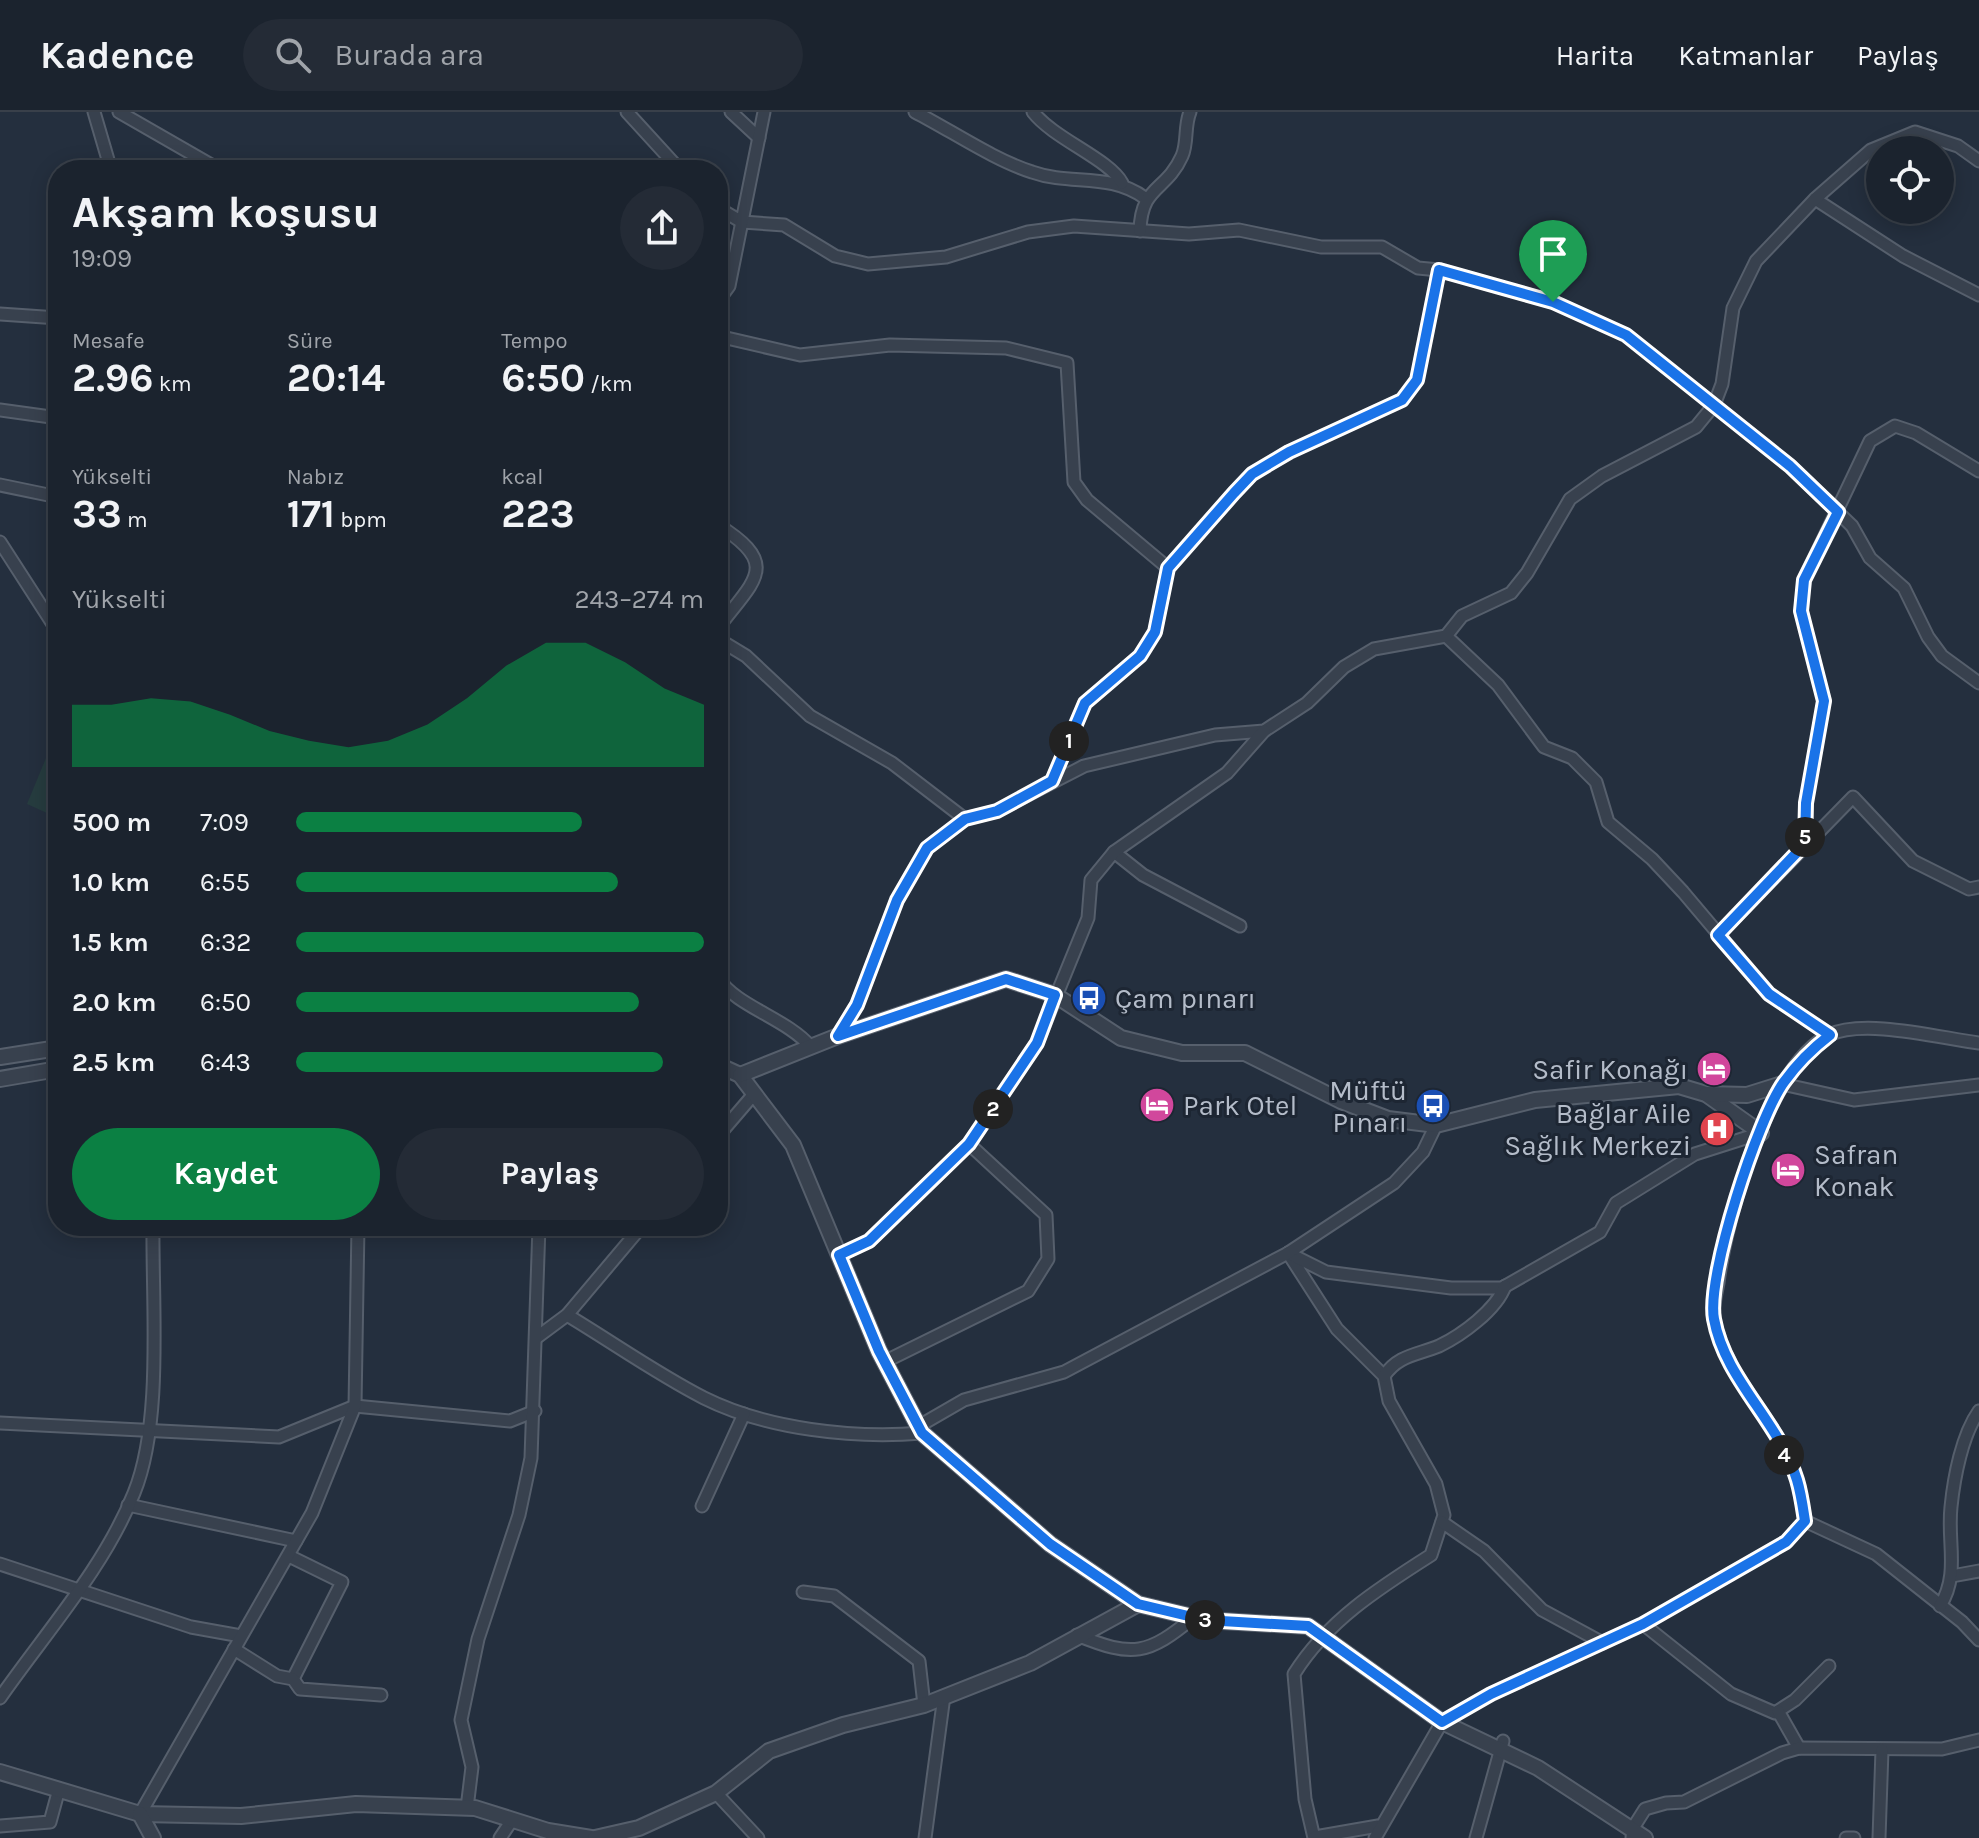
<!DOCTYPE html>
<html lang="tr">
<meta charset="utf-8">
<style>
body{margin:0;font-family:Karla,sans-serif;background:#242b36;color:#f1f3f6;height:100vh;display:flex;flex-direction:column;font-size:30px;white-space:nowrap}
*{box-sizing:border-box;margin:0}
p{font-size:26px;color:#a0a4aa}
.icon{flex:none;width:44px;height:44px;fill:none;stroke:currentColor;stroke-width:2;stroke-linecap:round;stroke-linejoin:round}
.map{position:relative;flex:1;overflow:hidden}
.sheet{position:absolute;left:48px;top:48px;width:680px;height:1076px;display:flex;flex-direction:column;background:#1b232e;border-radius:32px;box-shadow:0 4px 20px #0003,0 0 0 2px #39404a}
.sheet>*{flex:none}
.tools{position:absolute;left:1866px;top:24px;display:grid;gap:16px}
.tools a{display:grid;place-items:center;width:88px;height:88px;border-radius:50%;background:#1b232e;box-shadow:0 4px 20px #0003,0 0 0 2px #39404a;font-size:40px}
.pin{position:absolute;display:grid;place-items:center;width:68px;height:68px;color:#fff;margin:-82px -34px;border-radius:50% 50% 50% 0;rotate:-45deg;box-shadow:0 0 8px #0007}
.pin .icon{rotate:45deg}
.km{position:absolute;width:40px;height:40px;margin:-20px;border-radius:50%;background:#222;color:#fff;font-size:22px;line-height:40px;text-align:center}
.round{display:grid;place-items:center;flex:none;width:84px;height:84px;border-radius:42px;background:#242b36}
.summary{display:flex;align-items:center;justify-content:space-between;height:136px;padding:0 24px}
h1{font-size:44px;font-weight:700;line-height:60px}
.metrics{display:grid;grid-template-columns:repeat(3,1fr);gap:12px;height:136px;padding:8px 24px}
.metrics div{display:grid;align-content:center}
.metrics b{font-size:40px;font-weight:700}
.metrics small{font-size:22px;font-weight:400}
.metrics p{font-size:22px}
.chart{height:224px;padding:16px 24px}
.chart p{display:flex;justify-content:space-between}
.chart svg{width:100%;height:144px;margin-top:8px;fill:#0b8043;opacity:.7}
.primary-button{display:flex;gap:16px;margin-top:auto;padding:16px 24px}
.primary-button a{flex:1;height:92px;border-radius:48px;background:#0b8043;color:#fff;font-size:32px;font-weight:700;line-height:92px;text-align:center}
.primary-button a+a{background:#242b36;color:#f1f3f6}
ul{padding:0 24px;list-style:none;font-size:26px}
li{display:grid;grid-template-columns:128px 96px 1fr;align-items:center;height:60px}
li i{height:20px;border-radius:10px;background:#0b8043}
header{display:flex;align-items:center;gap:48px;box-sizing:border-box;height:112px;padding:0 40px;background:#1b232e;border-bottom:2px solid #39404a}
header strong{font-size:38px}
nav{display:flex;gap:44px;margin-inline-start:auto;font-size:28px}
.search{width:560px;height:72px;background:#242b36;display:flex;align-items:center;gap:20px;box-sizing:border-box;padding:0 28px;border-radius:44px;color:#a0a4aa;font-size:30px}
.map>svg:first-child{display:block}
</style>
<header>
<strong>Kadence</strong>
<div class="search"><svg class="icon" aria-label="search" viewBox="0 0 24 24"><circle cx="10" cy="10" r="6"/><path d="M15 15l6 6"/></svg>Burada ara</div>
<nav><a>Harita</a><a>Katmanlar</a><a>Paylaş</a></nav>
</header>
<div class="map">
<svg width="1979" height="1726" viewBox="0 0 1979 1726">
<rect width="100%" height="100%" fill="#242f3e"/>
<polygon fill="#263c3f" points="53,629 58,631 58,706 27,692"/>
<g fill="none" stroke-linecap="round" stroke-linejoin="round">
<defs>
<g id="minor">
<polyline points="94,0 111,58"/>
<polyline points="119,0 220,58"/>
<polyline points="627,0 680,58"/>
<polyline points="731,0 759,26"/>
<path d="M915,0c37,19 79,48 117,60 39,14 77,0 113,26"/>
<path d="M1033,0c21,27 76,47 89,71"/>
<polyline points="1815,87 1903,144 1979,183"/>
<polyline points="718,96 742,110 784,113 835,144 868,152 946,145 1028,120 1074,114 1189,122 1239,118 1321,135 1382,135 1418,156 1439,158 1553,190 1626,223 1790,354 1852,414 1870,446 1904,476 1928,525 1942,544 1979,571"/>
<path d="M1140,119c1,-46 26,-39 42,-75 6,-13 2,-30 8,-44"/>
<polyline points="718,189 729,174 764,0"/>
<polyline points="0,202 58,206"/>
<polyline points="718,224 800,243 890,233 1006,236 1067,251 1074,370 1087,388 1168,456"/>
<polyline points="0,298 58,306"/>
<polyline points="0,373 58,385"/>
<path d="M718,413c64,40 36,55 0,103"/>
<polyline points="0,430 58,520"/>
<polyline points="1446,524 1498,573 1544,635 1572,646 1596,670 1608,710 1652,747 1683,780 1769,882 1830,923"/>
<polyline points="718,527 746,544 810,604 892,651 965,707"/>
<polyline points="1052,669 1085,591 1140,544 1155,520 1168,456 1234,381 1252,362 1289,340 1402,288 1417,268 1439,158"/>
<polyline points="1805,732 1806,691 1824,589 1801,499 1804,468 1870,329 1895,314 1916,321 1979,359"/>
<polyline points="1114,740 1143,763 1240,814"/>
<polyline points="1718,823 1853,685 1913,749 1969,777 1979,775"/>
<path d="M718,866c19,29 68,40 93,69"/>
<polyline points="838,924 857,893 897,788 927,736 965,707 997,699 1084,654 1215,623 1264,619 1307,591 1344,555 1374,537 1446,524 1462,504 1511,481 1527,461 1570,387 1602,364 1696,315 1714,293 1722,272 1733,196 1756,149 1815,87 1871,38 1915,20 1958,34 1979,49"/>
<polyline points="1782,972 1854,988 1979,973"/>
<polyline points="718,1024 754,982"/>
<path d="M1288,1141l49,76 47,47 5,25 47,83 8,31 -13,40c-52,33 -104,66 -137,119l11,125 9,39"/>
<polyline points="1288,1141 1326,1160 1451,1176 1502,1176 1600,1120 1616,1091 1695,1042 1761,1021"/>
<polyline points="839,1143 869,1129 969,1032 1037,931 1088,806 1091,768 1114,740 1227,661 1264,619"/>
<path d="M567,1203c45,27 90,59 137,83 62,31 150,41 218,35"/>
<polyline points="536,1226 567,1203 642,1114"/>
<polyline points="884,1250 1028,1179 1048,1147 1046,1103 969,1032"/>
<path d="M1384,1264c14,-21 33,-21 55,-30 23,-11 57,-36 66,-60"/>
<polyline points="0,1311 279,1325 355,1294 510,1309 535,1299"/>
<polyline points="919,1314 964,1288 1064,1260 1288,1141 1394,1071 1423,1040 1436,1013"/>
<polyline points="128,1393 296,1429"/>
<polyline points="702,1394 744,1302"/>
<path d="M1805,1409c-2,-13 -4,-28 -8,-41 -18,-59 -71,-100 -83,-161 -2,-11 2,-25 4,-36 8,-64 50,-217 111,-248 35,-17 111,3 150,8"/>
<polyline points="1805,1409 1876,1442 1962,1510 1979,1528"/>
<polyline points="1442,1410 1484,1439 1542,1498 1603,1531"/>
<polyline points="289,1444 342,1470 293,1567"/>
<polyline points="0,1452 191,1515 241,1524"/>
<polyline points="1952,1464 1979,1459"/>
<polyline points="803,1480 834,1484 919,1549 924,1593"/>
<path d="M1940,1494c20,-32 7,-64 11,-99 3,-30 11,-72 28,-96"/>
<polyline points="1643,1512 1731,1582 1775,1601 1795,1588 1829,1554"/>
<path d="M1077,1523c56,23 71,20 117,-18"/>
<polyline points="234,1537 277,1564 293,1567 300,1577 381,1583"/>
<path d="M0,1586c46,-66 104,-130 134,-205 29,-71 18,-189 19,-267"/>
<polyline points="1778,1599 1799,1636"/>
<polyline points="716,1681 758,1726"/>
<polyline points="467,1696 472,1655 461,1608 478,1527 519,1403 531,1346 539,1114"/>
<polyline points="140,1702 312,1401 355,1294 358,1114"/>
<polyline points="0,1714 50,1710 59,1677"/>
<polyline points="1315,1725 1378,1714"/>
<polyline points="500,1726 512,1708"/>
<polyline points="925,1726 944,1584"/>
<polyline points="1375,1726 1442,1610 1491,1582 1643,1512 1786,1430 1805,1409"/>
<polyline points="1476,1726 1503,1629"/>
<polyline points="1632,1726 1633,1716 1645,1697 1666,1691 1684,1690 1782,1641 1799,1636 1942,1637 1979,1628"/>
<polyline points="1846,1726 1854,1726"/>
<polyline points="1879,1726 1882,1638"/>
</g>
<g id="tertiary">
<polyline points="0,945 58,936"/>
<polyline points="718,953 740,963 793,1033 879,1239 922,1321 1050,1432 1138,1492 1205,1508 1308,1514 1442,1610 1538,1656 1645,1726"/>
<polyline points="740,963 838,924 1006,867 1055,883 1121,926 1182,941 1245,941 1341,989 1388,1007 1436,1013 1535,988 1679,974 1706,982 1761,1021"/>
<polyline points="0,967 58,957"/>
<polyline points="1706,982 1747,983 1782,972"/>
<polyline points="0,1660 140,1702 241,1704 356,1692 475,1696 548,1719 591,1726"/>
<polyline points="140,1702 153,1726"/>
<polyline points="595,1726 639,1716 716,1681 769,1639 843,1613 924,1593 1030,1551 1138,1492"/>
</g>
</defs>
<use href="#minor" stroke="#565f6c" stroke-width="15"/>
<use href="#tertiary" stroke="#565f6c" stroke-width="18"/>
<use href="#minor" stroke="#38414e" stroke-width="11"/>
<use href="#tertiary" stroke="#38414e" stroke-width="14"/>
</g>
<g fill="none" stroke-linecap="round" stroke-linejoin="round">
<defs>
<path id="route" d="M1439,158l114,32 73,33 164,131 48,46 -34,68 -3,31 23,90 -18,102 -1,41 -87,91 51,59 61,41c-17,13 -33,29 -46,47 -26,36 -78,194 -70,237 11,61 65,102 83,161 4,13 6,28 8,41l-19,21 -143,82 -152,70 -49,28 -134,-96 -103,-6 -67,-16 -88,-60 -128,-111 -43,-82 -40,-96 30,-14 100,-97 68,-101 18,-48 -49,-16 -168,57 19,-31 40,-105 30,-52 38,-29 32,-8 55,-30 33,-78 55,-47 15,-24 13,-64 66,-75 18,-19 37,-22 113,-52 15,-20z"/>
</defs>
<use href="#route" stroke="#fff" stroke-width="16"/>
<use href="#route" stroke="#1a73e8" stroke-width="10"/>
</g>
<defs>
<symbol id="bus-disc" viewBox="-11 -11 22 22"><circle r="9.5" fill="#1a4fb4" stroke="#1d2633"/><path d="M-5-6H5V4H4V6H2V4H-2V6H-4V4H-5ZM-3.5-4V0h7V-4ZM-3.5 1.2v1.5H-2V1.2ZM2 1.2v1.5H3.5V1.2Z" fill="#fff"/></symbol>
<symbol id="hotel-disc" viewBox="-11 -11 22 22"><circle r="9.5" fill="#d1479c" stroke="#1d2633"/><path d="M-6-4.5h1.5V1H6V5H4.5V3h-9V5H-6ZM-4 0a1.8 1.8 0 1 1 3.6 0ZM.5 0V-2.5h3Q6-2.5 6 0Z" fill="#fff"/></symbol>
<symbol id="hospital-disc" viewBox="-11 -11 22 22"><circle r="9.5" fill="#e0444e" stroke="#1d2633"/><path d="M-5-5h3v3.5h4V-5h3V5h-3V1.5h-4V5h-3Z" fill="#fff"/></symbol>
</defs>
<g fill-rule="evenodd">
<use href="#bus-disc" x="1069" y="866" width="40" height="40"/>
<use href="#hotel-disc" x="1694" y="937" width="40" height="40"/>
<use href="#hotel-disc" x="1137" y="973" width="40" height="40"/>
<use href="#bus-disc" x="1413" y="974" width="40" height="40"/>
<use href="#hospital-disc" x="1697" y="997" width="40" height="40"/>
<use href="#hotel-disc" x="1768" y="1038" width="40" height="40"/>
</g>
<g text-anchor="middle" dominant-baseline="central" stroke-width="6" stroke-linejoin="round" paint-order="stroke">
<g font-size="28" fill="#b4bcc9" stroke="#1d2633" text-anchor="start">
<text x="1115" y="886">Çam pınarı</text>
<text x="1688" y="957" text-anchor="end">Safir Konağı</text>
<text x="1407" y="978" text-anchor="end">Müftü<tspan x="1407" dy="32">Pınarı</tspan></text>
<text x="1183" y="993">Park Otel</text>
<text x="1691" y="1001" text-anchor="end">Bağlar Aile<tspan x="1691" dy="32">Sağlık Merkezi</tspan></text>
<text x="1814" y="1042">Safran<tspan x="1814" dy="32">Konak</tspan></text>
</g>
</g>
</svg>
<div class="tools">
<a><svg class="icon" aria-label="locate" viewBox="0 0 24 24"><circle cx="12" cy="12" r="6"/><path d="M12 2v4M12 18v4M2 12h4M18 12h4"/></svg></a>
</div>
<div class="pin" style="left:1553px;top:190px;background:#1e9e55"><svg class="icon" aria-label="arrive" viewBox="0 0 24 24"><path d="M6 21V4h12l-3 4 3 4H6"/></svg></div>
<b class="km" style="left:1069px;top:629px">1</b>
<b class="km" style="left:993px;top:997px">2</b>
<b class="km" style="left:1205px;top:1508px">3</b>
<b class="km" style="left:1784px;top:1343px">4</b>
<b class="km" style="left:1805px;top:725px">5</b>
<section class="sheet">
<div class="summary"><div><h1>Akşam koşusu</h1><p>19:09</p></div><a class="round"><svg class="icon" aria-label="share" viewBox="0 0 24 24"><path d="M12 15V3M7 8l5-5 5 5M5 13v7h14v-7"/></svg></a></div>
<div class="metrics">
<div><p>Mesafe</p><b>2.96<small> km</small></b></div>
<div><p>Süre</p><b>20:14</b></div>
<div><p>Tempo</p><b>6:50<small> /km</small></b></div>
</div>
<div class="metrics">
<div><p>Yükselti</p><b>33<small> m</small></b></div>
<div><p>Nabız</p><b>171<small> bpm</small></b></div>
<div><p>kcal</p><b>223</b></div>
</div>
<div class="chart"><p><span>Yükselti</span>243–274 m</p>
<svg viewBox="0 0 160 44" preserveAspectRatio="none"><path d="M0 44V25L10 25L20 23L30 24L40 28L50 33L60 36L70 38L80 36L90 31L100 23L110 13L120 6L130 6L140 12L150 20L160 25V44z"/></svg>
</div>
<ul>
<li><b>500 m</b>7:09<i style="width:70%"></i></li>
<li><b>1.0 km</b>6:55<i style="width:79%"></i></li>
<li><b>1.5 km</b>6:32<i style="width:100%"></i></li>
<li><b>2.0 km</b>6:50<i style="width:84%"></i></li>
<li><b>2.5 km</b>6:43<i style="width:90%"></i></li>
</ul>
<div class="primary-button"><a>Kaydet</a><a>Paylaş</a></div>
</section>
</div>
